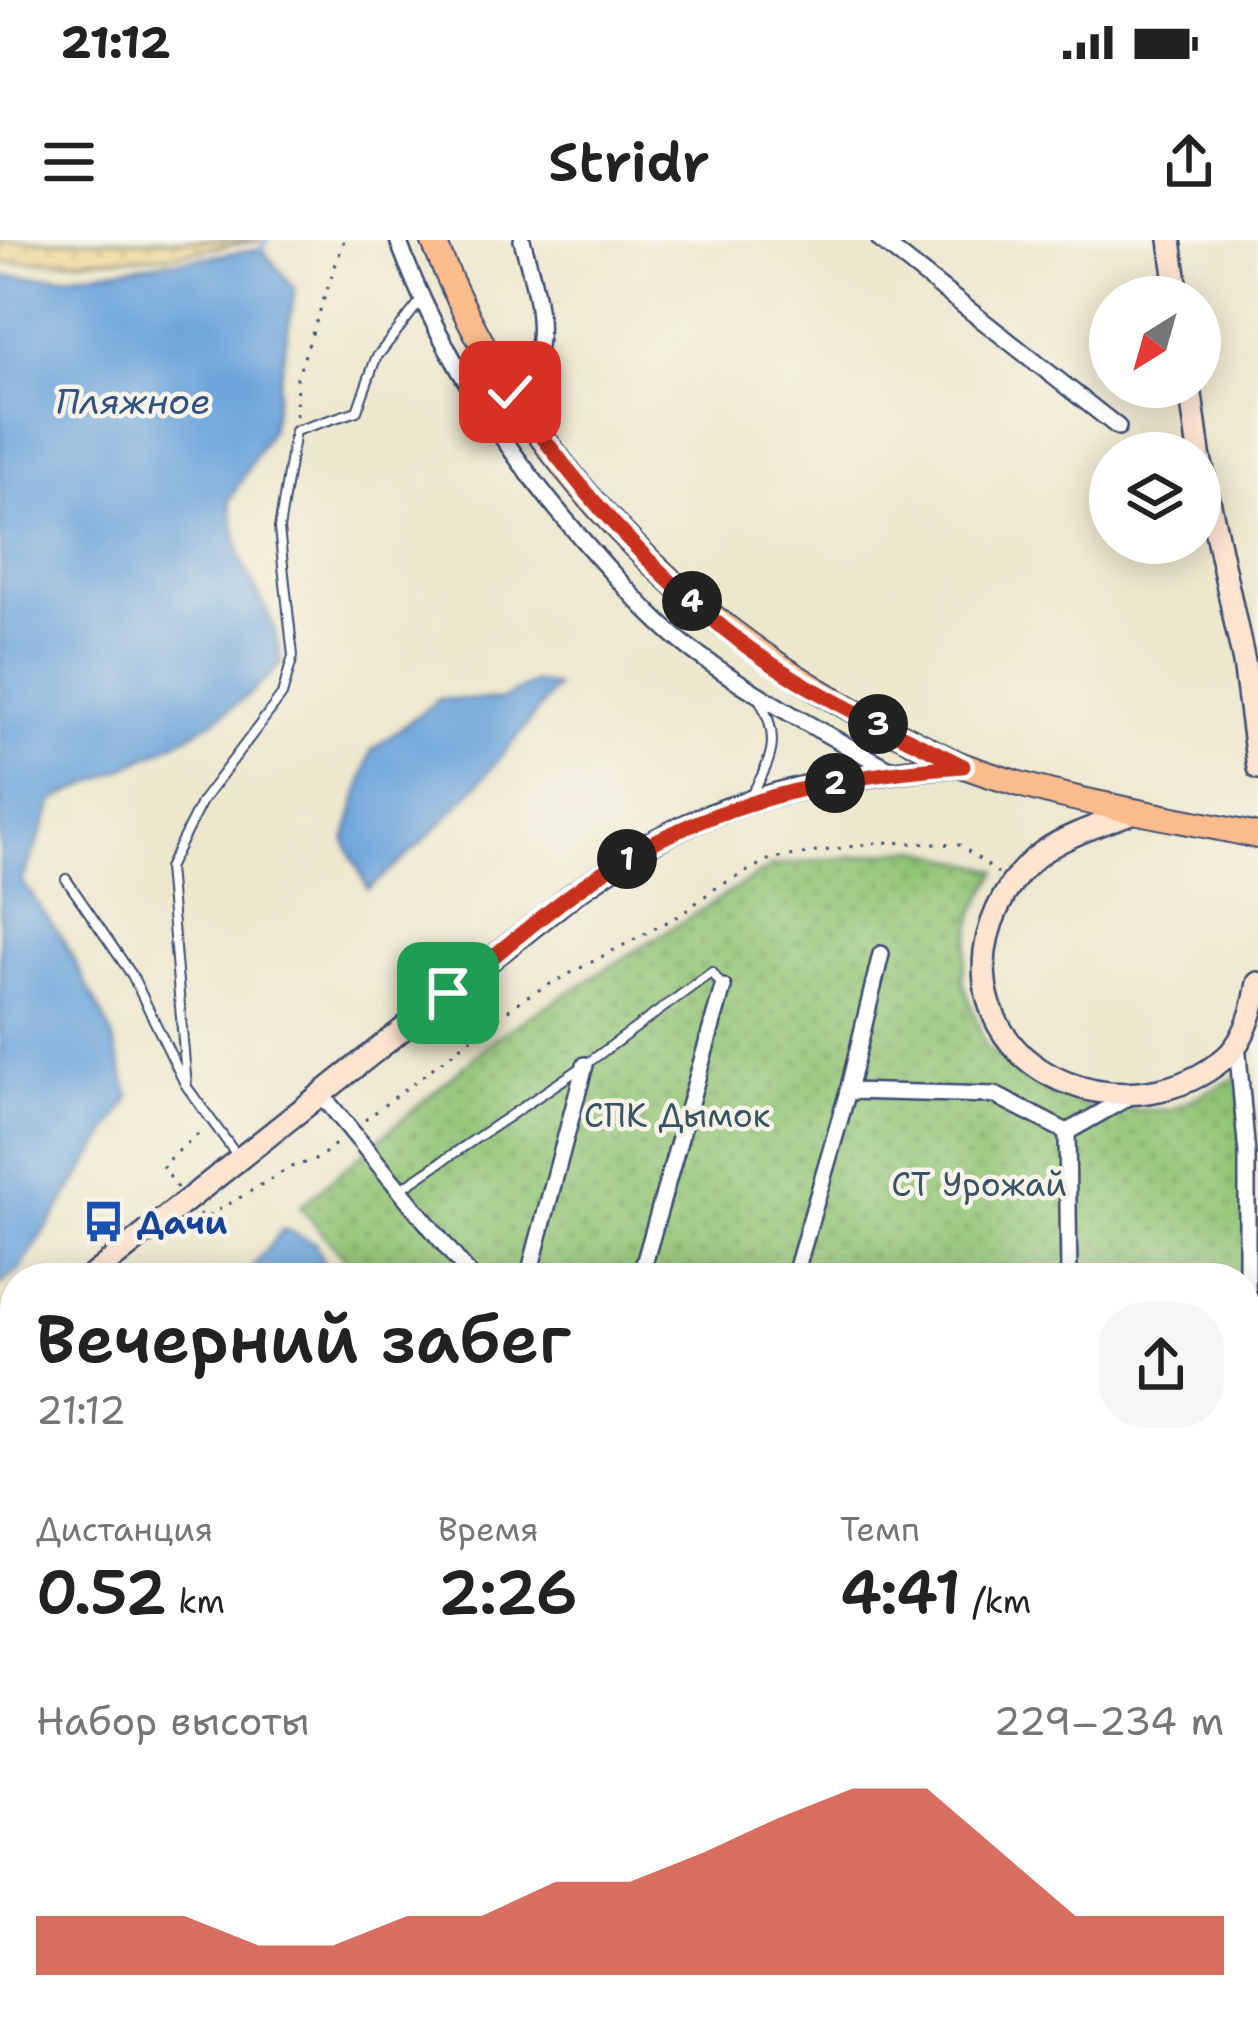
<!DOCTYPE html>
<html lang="ru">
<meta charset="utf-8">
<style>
body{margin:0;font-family:"Shantell Sans",sans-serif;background:#f6f6f6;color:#222;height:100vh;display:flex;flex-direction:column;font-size:45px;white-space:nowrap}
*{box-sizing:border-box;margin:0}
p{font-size:39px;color:#767676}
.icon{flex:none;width:66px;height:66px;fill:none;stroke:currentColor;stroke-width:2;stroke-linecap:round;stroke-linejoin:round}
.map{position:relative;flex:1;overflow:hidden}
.details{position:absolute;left:0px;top:1023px;width:1260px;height:771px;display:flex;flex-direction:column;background:#fff;border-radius:48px 48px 0 0;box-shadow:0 6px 30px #0003}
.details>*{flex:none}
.needle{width:78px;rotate:217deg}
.tools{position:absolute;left:1089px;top:36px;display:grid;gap:24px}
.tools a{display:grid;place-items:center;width:132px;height:132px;border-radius:50%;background:#fff;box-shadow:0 6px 30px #0003;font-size:60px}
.pin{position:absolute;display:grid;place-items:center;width:102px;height:102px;color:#fff;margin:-51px;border-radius:24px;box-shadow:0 6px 18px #0006}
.km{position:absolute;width:60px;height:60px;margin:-30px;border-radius:50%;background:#222;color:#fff;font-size:33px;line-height:60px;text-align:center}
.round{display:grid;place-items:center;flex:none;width:126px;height:126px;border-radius:48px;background:#f6f6f6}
.head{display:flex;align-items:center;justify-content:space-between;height:204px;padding:0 36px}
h1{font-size:66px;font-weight:600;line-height:90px}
.figures{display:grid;grid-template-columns:repeat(3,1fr);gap:18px;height:204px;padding:12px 36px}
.figures div{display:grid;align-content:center}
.figures b{font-size:60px;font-weight:600}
.figures small{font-size:33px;font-weight:400}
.figures p{font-size:33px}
.chart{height:336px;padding:24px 36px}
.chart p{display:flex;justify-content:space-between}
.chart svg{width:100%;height:216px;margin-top:12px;fill:#c8321e;opacity:.7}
.status{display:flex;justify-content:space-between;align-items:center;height:84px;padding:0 60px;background:#fff;direction:ltr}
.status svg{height:33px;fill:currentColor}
header{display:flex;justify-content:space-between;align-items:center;height:156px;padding:0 36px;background:#fff;font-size:54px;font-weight:600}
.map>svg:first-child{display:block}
</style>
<div class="status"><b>21:12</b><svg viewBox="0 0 49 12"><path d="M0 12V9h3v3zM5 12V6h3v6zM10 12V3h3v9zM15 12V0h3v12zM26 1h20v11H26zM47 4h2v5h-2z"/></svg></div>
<header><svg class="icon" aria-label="menu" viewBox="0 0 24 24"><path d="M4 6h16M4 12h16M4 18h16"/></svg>Stridr<svg class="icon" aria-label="share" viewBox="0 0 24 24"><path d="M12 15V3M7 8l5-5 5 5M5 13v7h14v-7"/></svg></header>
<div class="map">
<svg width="1258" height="1793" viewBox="0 0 1258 1793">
<defs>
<pattern id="forest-firs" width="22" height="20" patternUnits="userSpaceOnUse" patternTransform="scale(3)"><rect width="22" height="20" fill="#74aa66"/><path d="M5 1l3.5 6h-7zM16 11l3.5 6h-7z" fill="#5e8b57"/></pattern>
<pattern id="sand-dots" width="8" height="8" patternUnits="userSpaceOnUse" patternTransform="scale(3)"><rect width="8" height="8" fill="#eeda9e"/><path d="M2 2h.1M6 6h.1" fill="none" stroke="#ccbb8a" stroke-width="1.8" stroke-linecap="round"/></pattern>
<pattern id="park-dots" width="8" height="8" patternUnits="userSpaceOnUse" patternTransform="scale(3)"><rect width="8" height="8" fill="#91c475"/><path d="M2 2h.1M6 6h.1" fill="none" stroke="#76a063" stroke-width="1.8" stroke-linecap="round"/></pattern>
</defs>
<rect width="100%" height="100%" fill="#f7f3e8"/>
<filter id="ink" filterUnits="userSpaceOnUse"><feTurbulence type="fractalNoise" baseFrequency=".00833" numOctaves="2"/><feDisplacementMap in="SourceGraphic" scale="24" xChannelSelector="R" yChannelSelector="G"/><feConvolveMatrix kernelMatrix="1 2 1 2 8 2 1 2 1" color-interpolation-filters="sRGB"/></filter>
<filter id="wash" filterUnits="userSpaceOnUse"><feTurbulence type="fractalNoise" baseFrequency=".004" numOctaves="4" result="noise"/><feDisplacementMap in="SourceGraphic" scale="48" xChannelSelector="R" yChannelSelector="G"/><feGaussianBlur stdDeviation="2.7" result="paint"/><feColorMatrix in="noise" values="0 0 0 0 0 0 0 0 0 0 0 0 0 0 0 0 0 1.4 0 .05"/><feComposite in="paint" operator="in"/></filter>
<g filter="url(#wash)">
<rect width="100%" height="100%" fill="#ede7cd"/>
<polygon fill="url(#forest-firs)" stroke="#486c62" stroke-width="3" points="0,1501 15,1510 15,1779 187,1779 188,1793 0,1793"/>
<polygon fill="url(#sand-dots)" stroke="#84847e" stroke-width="3" points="0,0 263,0 164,16 0,23"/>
<polygon fill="url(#park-dots)" stroke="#567a6a" stroke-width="3" points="918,609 998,631 974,672 962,739 986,807 1038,848 1097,870 1170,870 1239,836 1258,1288 1258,1793 336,1793 338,1779 1245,1779 1245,1038 361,1038 300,967 500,795 772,626"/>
<g fill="#6ca4db" stroke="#446a9c" stroke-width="3">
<path d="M262,9l33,40 -24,140 -42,72 13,61 32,64 7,38c-61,67 -145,98 -226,136l-33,81 42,60 47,91 19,66 -110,172 -20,15v-1008l68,-1z"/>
<path d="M534,442l22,4c-55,75 -115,146 -188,203l-23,-48 26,-90 68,-52 61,1z"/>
<polygon points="283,989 315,1003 330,1038 244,1038"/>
<polygon points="0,1269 15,1273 15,1361 0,1382"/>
</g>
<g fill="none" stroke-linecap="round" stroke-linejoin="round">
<g stroke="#6ca4db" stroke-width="4.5">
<polyline points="258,13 268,0"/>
<polyline points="213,1793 215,1779"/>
</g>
</g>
</g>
<g filter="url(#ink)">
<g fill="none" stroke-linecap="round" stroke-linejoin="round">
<defs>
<g id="service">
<path d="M750,557c21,-36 32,-57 10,-96"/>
<polyline points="66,639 132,735 185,844"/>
<polyline points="236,914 187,847 168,628 202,561 282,455 293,416 279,289 295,191 357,171 376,118 422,59"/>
<polyline points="401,949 585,825 712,732 722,746"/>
</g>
<g id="minor">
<path d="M398,0c45,123 119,228 206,324 27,30 58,65 92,89 62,45 130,81 197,118"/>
<polyline points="880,0 1118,187"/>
<path d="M510,151c49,-33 25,-103 12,-151"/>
<polyline points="1237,804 1247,914 1247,1042 1258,1235"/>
<polyline points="848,851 881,714"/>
<polyline points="321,854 472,1038"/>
<polyline points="1067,892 1069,1038"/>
<polyline points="528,1038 585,825"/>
<polyline points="640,1038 723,747"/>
<polyline points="794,1038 848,851 995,855 1067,892 1134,854"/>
<polyline points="1245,1459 1258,1460"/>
<polyline points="1245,1565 1258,1565"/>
<polyline points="1245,1672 1258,1672"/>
<polyline points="1245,1777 1258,1778"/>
<polyline points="372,1793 386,1779"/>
</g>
<g id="secondary">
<polyline points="1170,0 1178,57"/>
<polyline points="1190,147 1199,213"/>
<polyline points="1200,218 1244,422 1258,528"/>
<path d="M1136,571c-30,12 -65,22 -92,40 -32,22 -54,63 -59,100 -14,132 151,184 241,106 19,-17 28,-49 32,-74"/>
<path d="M89,1038l487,-386c26,-17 51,-36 79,-51 93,-50 204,-68 308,-76"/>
<polyline points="0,1107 15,1095"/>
</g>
<path id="primary" d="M433,0c87,217 251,388 460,491 25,12 49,27 74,36 93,34 194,48 291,69"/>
</defs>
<use href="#service" stroke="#3a4b6f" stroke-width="12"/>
<use href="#minor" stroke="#3a4b6f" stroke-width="20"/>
<use href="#secondary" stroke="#3a4b6f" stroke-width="26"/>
<use href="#primary" stroke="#3a4b6f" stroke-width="28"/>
<g stroke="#3a4b6f" stroke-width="3" stroke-dasharray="3 9" stroke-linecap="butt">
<polyline points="296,176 297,138 344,0"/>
<polyline points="365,880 524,758 682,674 714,649 770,619 881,602 960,605 998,633"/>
<polyline points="177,948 162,925 202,891"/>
<polyline points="199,974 204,979 291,927 318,919 339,901"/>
</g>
<use href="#service" stroke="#fff" stroke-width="8"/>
<use href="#minor" stroke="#fff" stroke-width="15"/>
<use href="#secondary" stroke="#fde4d1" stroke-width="21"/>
<use href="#primary" stroke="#fbbb8c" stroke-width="24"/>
</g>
</g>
<g fill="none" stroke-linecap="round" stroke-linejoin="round" filter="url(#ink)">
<defs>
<path id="route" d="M448,753c67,-52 133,-115 210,-153 95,-47 200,-67 305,-74 -73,-37 -151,-71 -217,-120 -94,-72 -169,-157 -236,-254"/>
</defs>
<use href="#route" stroke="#fff" stroke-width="24"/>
<use href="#route" stroke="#c8321e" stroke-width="15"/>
</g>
<defs>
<symbol id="bus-bare" viewBox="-9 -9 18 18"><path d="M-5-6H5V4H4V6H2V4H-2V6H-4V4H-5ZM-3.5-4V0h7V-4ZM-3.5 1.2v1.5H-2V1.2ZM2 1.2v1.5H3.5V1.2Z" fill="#1a4fb4" stroke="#f7f3e8" stroke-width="2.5" paint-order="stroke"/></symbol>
</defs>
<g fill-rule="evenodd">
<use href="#bus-bare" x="74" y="952" width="59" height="59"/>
</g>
<g text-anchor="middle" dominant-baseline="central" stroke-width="9" stroke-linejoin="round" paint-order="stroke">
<g font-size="33" fill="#385464" stroke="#f7f3e8">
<text x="677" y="875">СПК Дымок</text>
<text x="979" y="944">СТ Урожай</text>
</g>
<g font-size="33" font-weight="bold" fill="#164399" stroke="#f7f3e8" text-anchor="start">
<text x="137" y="982">Дачи</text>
</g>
<g font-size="36" font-style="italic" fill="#335284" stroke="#f7f3e8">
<text x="133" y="161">Пляжное</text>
</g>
</g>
</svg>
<div class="tools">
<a><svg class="needle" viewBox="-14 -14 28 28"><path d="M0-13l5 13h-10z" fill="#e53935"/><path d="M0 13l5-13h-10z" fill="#767676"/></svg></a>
<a><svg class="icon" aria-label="layers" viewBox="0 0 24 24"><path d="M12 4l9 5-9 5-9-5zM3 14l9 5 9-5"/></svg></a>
</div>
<div class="pin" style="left:448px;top:753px;background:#1e9e55"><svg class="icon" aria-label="arrive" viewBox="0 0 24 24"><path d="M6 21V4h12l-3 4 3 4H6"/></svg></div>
<div class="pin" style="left:510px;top:152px;background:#d93025"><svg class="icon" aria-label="check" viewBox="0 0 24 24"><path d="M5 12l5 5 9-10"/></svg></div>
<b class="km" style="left:627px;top:619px">1</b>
<b class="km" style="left:835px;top:543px">2</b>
<b class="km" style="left:878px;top:484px">3</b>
<b class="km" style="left:692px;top:361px">4</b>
<section class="details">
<div class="head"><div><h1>Вечерний забег</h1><p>21:12</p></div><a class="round"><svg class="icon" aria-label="share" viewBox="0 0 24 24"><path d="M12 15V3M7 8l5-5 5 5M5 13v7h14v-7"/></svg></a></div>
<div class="figures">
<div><p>Дистанция</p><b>0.52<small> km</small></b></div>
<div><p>Время</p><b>2:26</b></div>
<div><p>Темп</p><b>4:41<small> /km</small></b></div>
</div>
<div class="chart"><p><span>Набор высоты</span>229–234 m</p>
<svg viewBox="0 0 160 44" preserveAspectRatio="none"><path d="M0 44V32L10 32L20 32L30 38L40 38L50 32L60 32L70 25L80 25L90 19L100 12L110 6L120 6L130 19L140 32L150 32L160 32V44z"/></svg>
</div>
</section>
</div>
